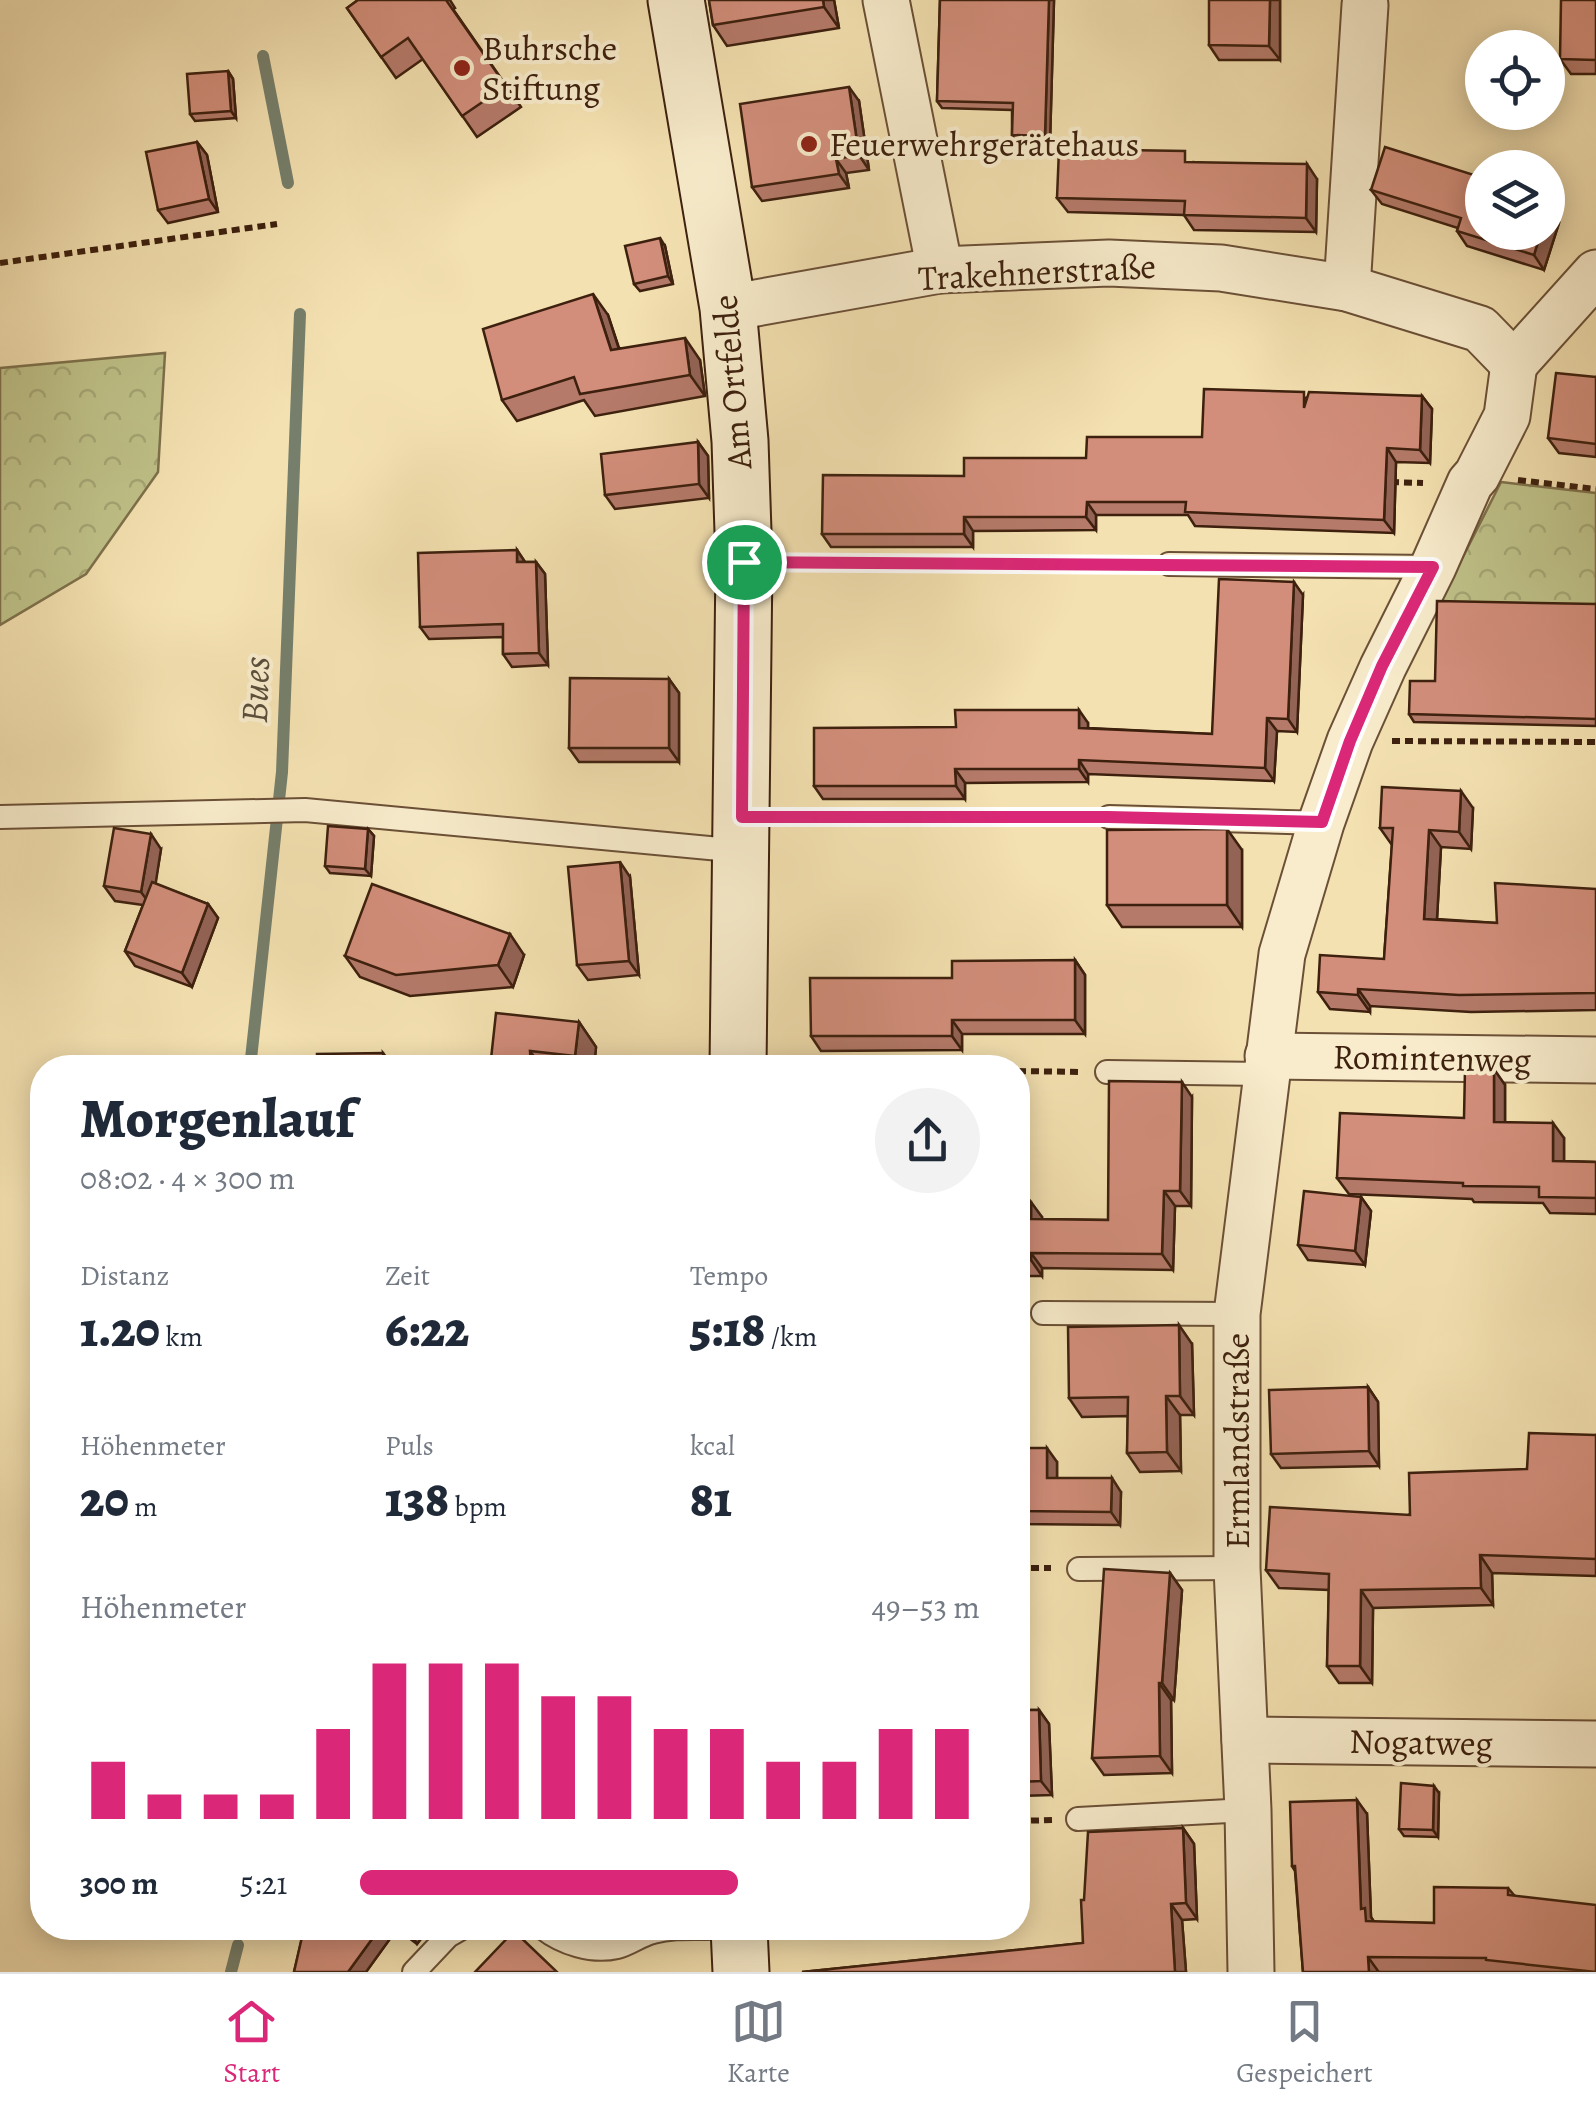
<!DOCTYPE html>
<html lang="de">
<meta charset="utf-8">
<style>
body{margin:0;font-family:Alegreya,serif;background:#f2f2f3;color:#1f2937;height:100vh;display:flex;flex-direction:column;font-size:38px;white-space:nowrap}
*{box-sizing:border-box;margin:0}
p{font-size:32px;color:#747a83}
.icon{flex:none;width:55px;height:55px;fill:none;stroke:currentColor;stroke-width:2;stroke-linecap:round;stroke-linejoin:round}
.map{position:relative;flex:1;overflow:hidden}
.drawer{position:absolute;left:30px;top:1055px;width:1000px;height:885px;display:flex;flex-direction:column;background:#fff;border-radius:40px;box-shadow:0 5px 25px #0003}
.drawer>*{flex:none}
.fabs{position:absolute;left:1465px;top:30px;display:grid;gap:20px}
.fabs a{display:grid;place-items:center;width:100px;height:100px;border-radius:50%;background:#fff;box-shadow:0 5px 25px #0003;font-size:50px}
.pin{position:absolute;display:grid;place-items:center;width:85px;height:85px;color:#fff;margin:-42px;border:5px solid #fff;border-radius:50%;box-shadow:0 2px 10px #0007}
.round{display:grid;place-items:center;flex:none;width:105px;height:105px;border-radius:52px;background:#f2f2f3}
.overview{display:flex;align-items:center;justify-content:space-between;height:170px;padding:0 50px}
h1{font-size:55px;font-weight:800;line-height:75px}
.figures{display:grid;grid-template-columns:repeat(3,1fr);gap:15px;height:170px;padding:10px 50px}
.figures div{display:grid;align-content:center}
.figures b{font-size:50px;font-weight:800}
.figures small{font-size:28px;font-weight:400}
.figures p{font-size:28px}
.chart{height:280px;padding:20px 50px}
.chart p{display:flex;justify-content:space-between}
.chart svg{width:100%;height:180px;margin-top:10px;stroke:#db2777;stroke-width:6}
ul{padding:0 50px;list-style:none;font-size:32px}
li{display:grid;grid-template-columns:160px 120px 1fr;align-items:center;height:75px}
li i{height:25px;border-radius:12px;background:#db2777}
.dock{display:flex;justify-content:space-around;align-items:center;height:140px;border-top:2px solid #e0e1e3;background:#fff;font-size:28px;color:#747a83}
.dock a{display:grid;justify-items:center;gap:5px}
.dock .active{color:#db2777}
.map>svg:first-child{display:block}
</style>
<div class="map">
<svg width="1596" height="1972" viewBox="0 0 1596 1972">
<defs>
<pattern id="forest-crowns" width="20" height="18" patternUnits="userSpaceOnUse" patternTransform="scale(2.5)"><rect width="20" height="18" fill="#bfc289"/><path d="M2 6a3 3 0 1 1 6 0M12 15a3 3 0 1 1 6 0" fill="none" stroke="#a5a675"/></pattern>
</defs>
<rect width="100%" height="100%" fill="#f4e1b1"/>
<filter id="stains"><feTurbulence type="fractalNoise" baseFrequency=".002" numOctaves="4"/><feColorMatrix values="0 0 0 0 .2 0 0 0 0 .09 0 0 0 0 .02 0 0 0 .5 -.17"/></filter>
<radialGradient id="worn" r=".72"><stop offset=".6" stop-color="#630" stop-opacity="0"/><stop offset="1" stop-color="#630" stop-opacity=".3"/></radialGradient>
<g fill="url(#forest-crowns)" stroke="#7e714c" stroke-width="2.5">
<polygon points="165,353 158,472 86,574 0,625 0,368"/>
<polygon points="1501,482 1596,493 1596,611 1437,608"/>
</g>
<g fill="none" stroke-linecap="round" stroke-linejoin="round">
<g stroke="#767f6b" stroke-width="12">
<polyline points="263,56 288,183"/>
<polyline points="250,1068 282,772 300,314"/>
<polyline points="231,1972 238,1945"/>
</g>
<defs>
<g id="service">
<polyline points="1169,564 1433,567"/>
<polyline points="0,817 305,810 741,851"/>
<polyline points="1109,817 1321,823"/>
<polyline points="1107,1072 1266,1074"/>
<polyline points="1043,1313 1237,1314"/>
<polyline points="1079,1569 1237,1568"/>
<polyline points="1078,1819 1248,1810"/>
<path d="M543,1928c19,15 49,25 74,19 13,-3 23,-12 36,-15 18,-5 36,-4 55,-4"/>
<polyline points="414,1972 448,1936 462,1928"/>
</g>
<g id="minor">
<polyline points="886,0 940,270"/>
<polyline points="1347,288 1365,5"/>
<polyline points="728,308 940,270 1109,263 1221,268 1347,288 1480,329 1514,364"/>
<polyline points="1514,364 1596,273"/>
<polyline points="1268,1056 1596,1060"/>
<polyline points="1245,1740 1596,1744"/>
<polyline points="1251,1972 1248,1810 1237,1568 1237,1314 1282,954 1321,823 1350,741 1383,667 1433,567 1470,483 1477,475 1507,416 1514,364"/>
</g>
<g id="secondary">
<polyline points="676,0 728,308 740,441 744,562 738,1068"/>
<polyline points="739,1928 741,1972"/>
</g>
</defs>
<use href="#service" stroke="#6b5037" stroke-width="26"/>
<use href="#minor" stroke="#6b5037" stroke-width="49"/>
<use href="#secondary" stroke="#3d200e" stroke-width="59"/>
<g stroke="#3d200e" stroke-width="6" stroke-dasharray="8 5" stroke-linecap="butt">
<polyline points="0,263 277,224"/>
<polyline points="1518,480 1596,489"/>
<polyline points="1391,482 1423,483"/>
<polyline points="790,562 1143,564"/>
<polyline points="1392,741 1596,742"/>
<polyline points="785,817 1082,817"/>
<polyline points="1018,1071 1081,1072"/>
<polyline points="1018,1568 1051,1568"/>
<polyline points="1018,1821 1052,1820"/>
</g>
<use href="#service" stroke="#f8eccc" stroke-width="22"/>
<use href="#minor" stroke="#f8eccc" stroke-width="45"/>
<use href="#secondary" stroke="#f8eccc" stroke-width="55"/>
</g>
<g fill="#b57a6a" stroke="#3d200e" stroke-width="2.5">
<polygon points="358,0 450,0 455,8 453,9 521,107 477,137 423,59 396,78 347,8"/>
<polygon points="709,0 834,0 839,28 727,46 713,25"/>
<polygon points="940,0 1054,0 1050,143 1017,142 1012,135 1012,110 942,108 937,101"/>
<polygon points="1280,0 1280,60 1219,60 1209,45"/>
<polygon points="1596,0 1596,74 1571,74 1560,59"/>
<polygon points="228,71 233,79 236,118 195,121 190,114"/>
<polygon points="859,101 869,170 846,173 849,188 762,201 752,187"/>
<polygon points="197,142 207,155 218,212 168,223 158,210"/>
<polygon points="1193,162 1317,179 1316,232 1194,230 1184,215 1068,212 1057,198"/>
<polygon points="1474,175 1482,187 1482,232 1559,223 1544,270 1467,246 1457,231 1458,228 1382,204 1371,190"/>
<polygon points="665,246 673,284 640,291 634,284"/>
<polygon points="608,315 619,348 700,360 705,396 595,416 584,400 517,421 502,400"/>
<polygon points="1596,377 1596,457 1559,453 1548,438"/>
<polygon points="1422,396 1432,409 1430,463 1396,462 1394,533 1195,526 1188,515 1096,515 1096,530 973,531 973,547 831,547 822,534 964,476 1086,458 1202,437 1308,397"/>
<polygon points="698,442 708,456 709,498 615,509 605,495"/>
<polygon points="517,550 525,562 536,562 545,574 548,665 512,667 503,654 503,637 429,639 420,627"/>
<polygon points="1303,595 1297,732 1277,731 1274,781 1088,774 1088,782 965,783 965,799 823,799 814,786 956,727 1088,723 1088,728 1212,734"/>
<polygon points="1596,604 1596,726 1414,722 1409,714 1435,681"/>
<polygon points="669,679 679,693 679,762 579,762 569,748"/>
<polygon points="1473,808 1471,849 1441,847 1437,919 1497,923 1596,889 1596,1010 1471,1012 1370,1006 1370,1012 1330,1009 1318,992 1384,959 1392,845 1380,828"/>
<polygon points="368,829 374,836 371,876 330,873 325,866"/>
<polygon points="161,849 155,884 208,904 218,918 192,987 135,966 125,951 143,905 115,901 104,886"/>
<polygon points="1242,850 1242,927 1122,927 1107,905"/>
<polygon points="630,877 639,975 588,980 577,965"/>
<polygon points="524,955 513,987 410,996 360,977 345,956"/>
<polygon points="1075,960 1085,975 1085,1034 962,1034 962,1050 821,1051 811,1036 952,978"/>
<polygon points="579,1022 596,1047 594,1068 490,1068"/>
<polygon points="1505,1085 1505,1122 1564,1138 1564,1161 1596,1162 1596,1214 1550,1213 1543,1203 1474,1202 1472,1199 1349,1194 1337,1178 1464,1118"/>
<polygon points="1192,1097 1191,1206 1175,1206 1173,1270 1042,1268 1042,1276 1018,1276 1018,1202 1042,1217 1042,1219 1108,1220"/>
<polygon points="1361,1197 1371,1211 1365,1265 1308,1260 1298,1245"/>
<polygon points="1192,1344 1194,1415 1180,1415 1181,1471 1140,1472 1127,1453 1128,1416 1082,1417 1069,1398"/>
<polygon points="1368,1387 1378,1402 1379,1466 1281,1468 1271,1454"/>
<polygon points="1596,1435 1596,1576 1492,1573 1493,1605 1373,1608 1372,1683 1339,1683 1327,1666 1329,1590 1279,1588 1266,1570 1527,1469"/>
<polygon points="1018,1448 1057,1462 1057,1478 1121,1492 1120,1525 1018,1524"/>
<polygon points="1170,1573 1182,1590 1174,1700 1171,1700 1172,1773 1104,1775 1092,1758"/>
<polygon points="1018,1710 1039,1710 1049,1724 1052,1795 1018,1796"/>
<polygon points="1439,1793 1438,1837 1404,1836 1399,1829"/>
<polygon points="1367,1814 1371,1917 1374,1922 1434,1923 1508,1888 1514,1895 1596,1972 1303,1972 1295,1871 1292,1866"/>
<polygon points="1183,1828 1194,1844 1197,1919 1182,1920 1186,1972 802,1972 1083,1943 1084,1900"/>
<polygon points="301,1928 429,1928 417,1944 397,1929 366,1972 294,1972 304,1930"/>
</g>
<g fill="#936356" stroke="#3d200e" stroke-width="2.5">
<polygon points="823,0 834,0 839,28 824,7"/>
<polygon points="1049,0 1054,0 1050,143 1045,136"/>
<polygon points="1270,0 1280,0 1280,60 1269,46"/>
<polygon points="228,71 233,79 236,118 231,111"/>
<polygon points="849,87 859,101 869,170 859,155"/>
<polygon points="197,142 207,155 218,212 209,199"/>
<polygon points="836,159 846,173 849,188 839,174"/>
<polygon points="1307,164 1317,179 1316,232 1306,218"/>
<polygon points="1474,175 1482,187 1482,194 1471,185"/>
<polygon points="1549,209 1559,223 1544,270 1534,255 1541,232 1548,232"/>
<polygon points="660,238 665,246 673,284 668,276"/>
<polygon points="593,294 608,315 626,371 611,350"/>
<polygon points="685,338 700,360 705,396 690,375"/>
<polygon points="1422,396 1432,409 1430,463 1420,450"/>
<polygon points="698,442 708,456 709,498 699,484"/>
<polygon points="1387,448 1396,462 1394,533 1384,520"/>
<polygon points="1087,502 1096,515 1096,530 1086,517"/>
<polygon points="964,517 973,531 973,547 964,534"/>
<polygon points="517,550 525,562 517,562"/>
<polygon points="536,562 545,574 548,665 539,653"/>
<polygon points="1294,582 1303,595 1297,732 1288,719"/>
<polygon points="669,679 679,693 679,762 669,748"/>
<polygon points="1079,710 1088,723 1088,741 1079,728"/>
<polygon points="1267,718 1277,731 1274,781 1265,768"/>
<polygon points="1079,760 1088,774 1088,782 1079,769"/>
<polygon points="955,769 965,783 965,799 956,786"/>
<polygon points="1461,791 1473,808 1471,849 1459,832"/>
<polygon points="368,829 374,836 371,876 365,869"/>
<polygon points="1227,829 1242,850 1242,927 1227,905"/>
<polygon points="1429,830 1441,847 1436,936 1424,919"/>
<polygon points="151,834 161,849 152,907 141,892"/>
<polygon points="620,862 630,877 639,975 629,961"/>
<polygon points="208,904 218,918 192,987 182,973"/>
<polygon points="510,934 524,955 513,987 498,965"/>
<polygon points="1075,960 1085,975 1085,1034 1075,1020"/>
<polygon points="1358,989 1370,1006 1370,1012 1358,995"/>
<polygon points="952,1020 962,1034 962,1050 952,1036"/>
<polygon points="579,1022 596,1047 594,1068 583,1068 575,1056"/>
<polygon points="530,1051 542,1068 531,1068"/>
<polygon points="383,1053 394,1067 394,1068 384,1068"/>
<polygon points="1494,1069 1505,1085 1505,1138 1494,1122"/>
<polygon points="1182,1082 1192,1097 1191,1206 1180,1191"/>
<polygon points="1553,1123 1564,1138 1564,1177 1553,1161"/>
<polygon points="1164,1191 1175,1206 1173,1270 1162,1254"/>
<polygon points="1361,1197 1371,1211 1365,1265 1355,1251"/>
<polygon points="1031,1202 1042,1217 1042,1234 1031,1219"/>
<polygon points="1031,1253 1042,1268 1042,1276 1031,1260"/>
<polygon points="1179,1325 1192,1344 1194,1415 1180,1396"/>
<polygon points="1368,1387 1378,1402 1379,1466 1369,1451"/>
<polygon points="1166,1396 1180,1415 1181,1471 1167,1452"/>
<polygon points="1047,1448 1057,1462 1057,1491 1047,1478"/>
<polygon points="1112,1478 1121,1492 1120,1525 1111,1512"/>
<polygon points="1480,1555 1492,1573 1493,1605 1481,1588"/>
<polygon points="1170,1573 1182,1590 1174,1700 1162,1683"/>
<polygon points="1361,1590 1373,1608 1372,1683 1360,1666"/>
<polygon points="1159,1683 1171,1700 1172,1773 1160,1756"/>
<polygon points="1039,1710 1049,1724 1052,1795 1041,1781"/>
<polygon points="1434,1786 1439,1793 1438,1837 1433,1830"/>
<polygon points="1357,1800 1367,1814 1371,1917 1375,1923 1366,1921 1361,1909"/>
<polygon points="1183,1828 1194,1844 1197,1919 1186,1903"/>
<polygon points="1171,1904 1182,1920 1186,1972 1175,1972"/>
<polygon points="380,1928 396,1928 397,1929 366,1972 348,1972"/>
<polygon points="411,1928 429,1928 417,1944 409,1931"/>
<polygon points="1368,1957 1378,1971 1379,1972 1369,1972"/>
</g>
<g fill="#d28e7b" stroke="#3d200e" stroke-width="2.5">
<polygon points="358,0 446,0 506,86 462,116 408,38 381,57 347,8"/>
<polygon points="709,0 823,0 824,7 713,25"/>
<polygon points="940,0 1049,0 1045,136 1012,135 1013,103 937,101"/>
<polygon points="1209,0 1270,0 1269,46 1209,45"/>
<polygon points="1561,0 1596,0 1596,60 1560,59"/>
<polygon points="228,71 231,111 190,114 187,74"/>
<polygon points="849,87 859,155 836,159 839,174 752,187 740,104"/>
<polygon points="197,142 209,199 158,210 146,152"/>
<polygon points="1385,147 1474,175 1471,185 1482,188 1482,232 1541,232 1534,255 1457,231 1461,218 1371,190"/>
<polygon points="1059,149 1185,151 1185,162 1307,164 1306,218 1184,215 1185,201 1057,198"/>
<polygon points="660,238 668,276 634,284 625,246"/>
<polygon points="593,294 611,350 685,338 690,375 580,394 574,377 502,400 483,329"/>
<polygon points="1556,373 1596,377 1596,444 1548,438"/>
<polygon points="1204,389 1304,392 1304,408 1309,392 1422,396 1420,450 1387,448 1384,520 1185,512 1186,502 1087,502 1086,517 964,517 964,534 822,534 823,475 964,476 964,458 1086,458 1087,437 1202,437"/>
<polygon points="698,442 699,484 605,495 601,454"/>
<polygon points="517,550 517,562 536,562 539,653 503,654 503,624 420,627 418,553"/>
<polygon points="1219,579 1294,582 1288,719 1267,718 1265,768 1079,760 1079,769 955,769 956,786 814,786 814,728 956,727 955,710 1079,710 1079,728 1212,734"/>
<polygon points="1437,601 1596,604 1596,719 1409,714 1410,681 1435,681"/>
<polygon points="570,678 669,679 669,748 569,748"/>
<polygon points="1382,787 1461,791 1459,832 1429,830 1424,919 1497,923 1495,883 1596,889 1596,993 1459,995 1358,989 1358,995 1318,992 1320,955 1384,959 1393,828 1380,828"/>
<polygon points="328,826 368,829 365,869 325,866"/>
<polygon points="114,828 151,834 141,892 104,886"/>
<polygon points="1227,829 1227,905 1107,905 1107,830"/>
<polygon points="620,862 629,961 577,965 568,867"/>
<polygon points="152,882 208,904 182,973 125,951"/>
<polygon points="372,884 510,934 498,965 396,975 345,956"/>
<polygon points="1075,960 1075,1020 952,1020 952,1036 811,1036 810,978 952,978 952,961"/>
<polygon points="496,1013 579,1022 575,1056 530,1051 531,1068 490,1068"/>
<polygon points="383,1053 384,1068 317,1068 317,1054"/>
<polygon points="1465,1069 1494,1069 1494,1122 1553,1123 1553,1161 1596,1162 1596,1198 1539,1197 1539,1187 1463,1186 1463,1183 1337,1178 1340,1113 1464,1118"/>
<polygon points="1109,1081 1182,1082 1180,1191 1164,1191 1162,1254 1031,1253 1031,1260 1018,1260 1018,1202 1031,1202 1031,1219 1108,1220"/>
<polygon points="1304,1191 1361,1197 1355,1251 1298,1245"/>
<polygon points="1179,1325 1180,1396 1166,1396 1167,1452 1127,1453 1128,1397 1069,1398 1068,1327"/>
<polygon points="1368,1387 1369,1451 1271,1454 1269,1390"/>
<polygon points="1529,1433 1596,1435 1596,1559 1480,1555 1481,1588 1361,1590 1360,1666 1327,1666 1329,1574 1266,1570 1270,1507 1410,1515 1409,1473 1527,1469"/>
<polygon points="1018,1448 1047,1448 1047,1478 1112,1478 1111,1512 1018,1511"/>
<polygon points="1104,1569 1170,1573 1162,1683 1159,1683 1160,1756 1092,1758"/>
<polygon points="1018,1710 1039,1710 1041,1781 1018,1782"/>
<polygon points="1401,1783 1434,1786 1433,1830 1399,1829"/>
<polygon points="1357,1800 1361,1909 1365,1908 1366,1921 1434,1923 1434,1887 1508,1888 1508,1895 1596,1905 1596,1972 1486,1960 1486,1958 1368,1957 1369,1972 1303,1972 1295,1866 1292,1866 1290,1802"/>
<polygon points="1183,1828 1186,1903 1171,1904 1175,1972 802,1972 1083,1943 1081,1900 1084,1900 1088,1832"/>
<polygon points="304,1928 380,1928 348,1972 294,1972"/>
<polygon points="514,1931 557,1972 475,1972"/>
</g>
<g fill="none" stroke-linecap="round" stroke-linejoin="round">
<defs>
<polygon id="route" points="744,562 1433,567 1382,666 1350,741 1322,822 1108,817 742,817"/>
</defs>
<use href="#route" stroke="#fff" stroke-width="20"/>
<use href="#route" stroke="#db2777" stroke-width="12"/>
</g>
<g fill="#8f2418" stroke="#f8eccc" stroke-width="4">
<circle cx="462" cy="68" r="10"/>
<circle cx="809" cy="144" r="10"/>
</g>
<g text-anchor="middle" dominant-baseline="central" stroke-width="8" stroke-linejoin="round" paint-order="stroke">
<g font-size="35" fill="#3d200e" stroke="#f8eccc" text-anchor="start">
<text x="482" y="48">Buhrsche<tspan x="482" dy="40">Stiftung</tspan></text>
<text x="829" y="144">Feuerwehrgerätehaus</text>
</g>
<g font-size="35" fill="#3d200e" stroke="#f8eccc">
<text transform="translate(1037 272) rotate(-3)">Trakehnerstraße</text>
<text transform="translate(732 382) rotate(-95)">Am Ortfelde</text>
<text transform="translate(1432 1058) rotate(1)">Romintenweg</text>
<text transform="translate(1237 1441) rotate(-90)">Ermlandstraße</text>
<text transform="translate(1421 1742) rotate(1)">Nogatweg</text>
</g>
<g font-size="38" font-style="italic" fill="#5a4f3c" stroke="#f8eccc">
<text transform="translate(255 690) rotate(-88)">Bues</text>
</g>
</g>
<rect width="100%" height="100%" filter="url(#stains)"/>
<rect width="100%" height="100%" fill="url(#worn)"/>
</svg>
<div class="fabs">
<a><svg class="icon" aria-label="locate" viewBox="0 0 24 24"><circle cx="12" cy="12" r="6"/><path d="M12 2v4M12 18v4M2 12h4M18 12h4"/></svg></a>
<a><svg class="icon" aria-label="layers" viewBox="0 0 24 24"><path d="M12 4l9 5-9 5-9-5zM3 14l9 5 9-5"/></svg></a>
</div>
<div class="pin" style="left:744px;top:562px;background:#1e9e55"><svg class="icon" aria-label="arrive" viewBox="0 0 24 24"><path d="M6 21V4h12l-3 4 3 4H6"/></svg></div>
<section class="drawer">
<div class="overview"><div><h1>Morgenlauf</h1><p>08:02 · 4 × 300 m</p></div><a class="round"><svg class="icon" aria-label="share" viewBox="0 0 24 24"><path d="M12 15V3M7 8l5-5 5 5M5 13v7h14v-7"/></svg></a></div>
<div class="figures">
<div><p>Distanz</p><b>1.20<small> km</small></b></div>
<div><p>Zeit</p><b>6:22</b></div>
<div><p>Tempo</p><b>5:18<small> /km</small></b></div>
</div>
<div class="figures">
<div><p>Höhenmeter</p><b>20<small> m</small></b></div>
<div><p>Puls</p><b>138<small> bpm</small></b></div>
<div><p>kcal</p><b>81</b></div>
</div>
<div class="chart"><p><span>Höhenmeter</span>49–53 m</p>
<svg viewBox="0 0 160 44" preserveAspectRatio="none"><path d="M5 44V30M15 44V38M25 44V38M35 44V38M45 44V22M55 44V6M65 44V6M75 44V6M85 44V14M95 44V14M105 44V22M115 44V22M125 44V30M135 44V30M145 44V22M155 44V22"/></svg>
</div>
<ul>
<li><b>300 m</b>5:21<i style="width:61%"></i></li>
</ul>
</section>
</div>
<nav class="dock">
<a class="active"><svg class="icon" aria-label="home" viewBox="0 0 24 24"><path d="M3 11l9-7 9 7M6 9v11h12V9"/></svg>Start</a>
<a><svg class="icon" aria-label="map" viewBox="0 0 24 24"><path d="M3 6l6-2 6 2 6-2v14l-6 2-6-2-6 2zM9 4v14M15 6v14"/></svg>Karte</a>
<a><svg class="icon" aria-label="saved" viewBox="0 0 24 24"><path d="M7 4h10v16l-5-4-5 4z"/></svg>Gespeichert</a>
</nav>
